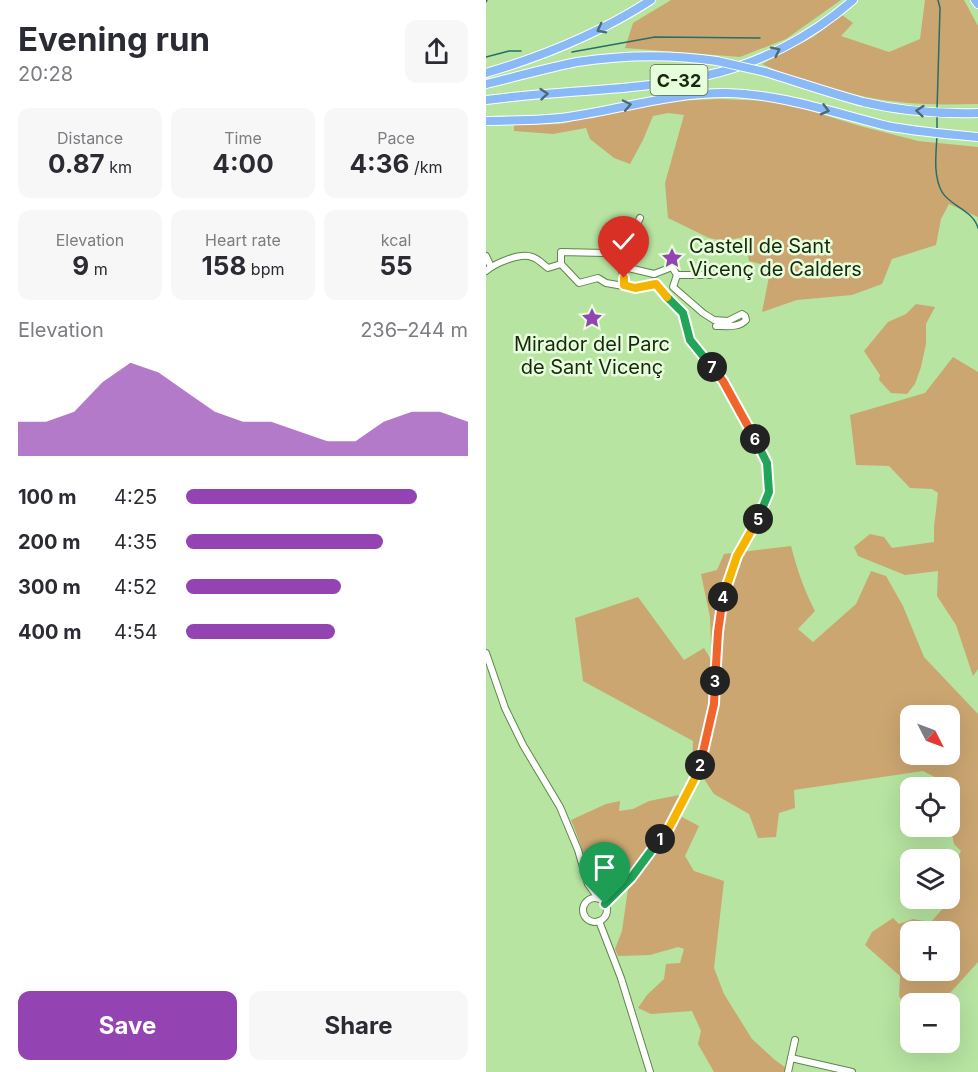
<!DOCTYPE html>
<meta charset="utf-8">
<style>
body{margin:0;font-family:Inter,sans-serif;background:#f7f7f7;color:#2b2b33;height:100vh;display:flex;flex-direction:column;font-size:22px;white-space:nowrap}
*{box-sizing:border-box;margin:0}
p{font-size:20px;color:#7c7c81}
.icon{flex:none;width:33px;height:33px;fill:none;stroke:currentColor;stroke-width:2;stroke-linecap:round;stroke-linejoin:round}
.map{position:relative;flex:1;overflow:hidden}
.details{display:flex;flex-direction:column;background:#fff;width:486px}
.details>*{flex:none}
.needle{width:39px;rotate:132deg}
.controls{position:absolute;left:414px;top:705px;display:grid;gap:12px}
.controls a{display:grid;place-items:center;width:60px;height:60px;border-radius:12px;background:#fff;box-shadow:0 6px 24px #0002;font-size:30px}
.pin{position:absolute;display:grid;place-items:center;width:51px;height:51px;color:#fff;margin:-62px -26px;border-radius:50% 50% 50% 0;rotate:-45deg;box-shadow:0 0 6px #0007}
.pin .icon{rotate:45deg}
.km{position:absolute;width:30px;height:30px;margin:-15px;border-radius:50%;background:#222;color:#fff;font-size:16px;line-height:30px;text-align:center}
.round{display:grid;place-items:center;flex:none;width:63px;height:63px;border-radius:12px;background:#f7f7f7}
.overview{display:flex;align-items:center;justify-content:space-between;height:102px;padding:0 18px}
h1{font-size:33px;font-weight:700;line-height:45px}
.figures{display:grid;grid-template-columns:repeat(3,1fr);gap:9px;height:102px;padding:6px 18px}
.figures div{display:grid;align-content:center;border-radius:12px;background:#f7f7f7;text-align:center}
.figures b{font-size:26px;font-weight:700}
.figures small{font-size:16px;font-weight:400}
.figures p{font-size:16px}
.chart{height:168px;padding:12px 18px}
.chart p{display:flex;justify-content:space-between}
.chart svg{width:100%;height:108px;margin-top:6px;fill:#9443b3;opacity:.7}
.action{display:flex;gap:12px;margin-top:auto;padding:12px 18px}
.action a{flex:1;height:69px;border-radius:12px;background:#9443b3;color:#fff;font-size:24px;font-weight:700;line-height:69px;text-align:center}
.action a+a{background:#f7f7f7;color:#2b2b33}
ul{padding:0 18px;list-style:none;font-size:20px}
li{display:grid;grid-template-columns:96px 72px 1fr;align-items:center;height:45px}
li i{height:15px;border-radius:8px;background:#9443b3}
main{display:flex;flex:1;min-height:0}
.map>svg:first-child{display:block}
</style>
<main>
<section class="details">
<div class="overview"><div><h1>Evening run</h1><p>20:28</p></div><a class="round"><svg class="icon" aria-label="share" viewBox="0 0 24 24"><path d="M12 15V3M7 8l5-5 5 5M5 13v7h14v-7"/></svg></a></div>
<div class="figures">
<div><p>Distance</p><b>0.87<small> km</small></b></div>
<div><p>Time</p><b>4:00</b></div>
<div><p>Pace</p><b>4:36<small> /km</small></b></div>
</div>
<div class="figures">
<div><p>Elevation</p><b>9<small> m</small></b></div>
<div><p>Heart rate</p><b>158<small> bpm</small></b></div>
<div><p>kcal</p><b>55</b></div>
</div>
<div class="chart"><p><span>Elevation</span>236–244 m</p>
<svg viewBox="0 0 160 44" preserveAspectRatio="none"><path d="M0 44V30L10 30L20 26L30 14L40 6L50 10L60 18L70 26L80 30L90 30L100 34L110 38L120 38L130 30L140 26L150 26L160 30V44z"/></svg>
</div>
<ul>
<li><b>100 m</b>4:25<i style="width:82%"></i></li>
<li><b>200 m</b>4:35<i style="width:70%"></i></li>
<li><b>300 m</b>4:52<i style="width:55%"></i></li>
<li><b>400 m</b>4:54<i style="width:53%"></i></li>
</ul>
<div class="action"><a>Save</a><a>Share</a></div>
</section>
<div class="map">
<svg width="492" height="1072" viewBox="0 0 492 1072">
<rect width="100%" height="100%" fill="#b7e4a1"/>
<g fill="#cba671" fill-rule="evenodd">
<polygon points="185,0 355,0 300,39 254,57 139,48 147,23"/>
<path d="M439,0h39l14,26v78c-17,0 -34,1 -51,0 -56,-2 -114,-17 -165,-40l51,-27 29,-22 11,8 -12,13 48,16 31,-13z"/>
<polygon points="234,99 282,101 312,107 374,126 432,141 492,147 492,217 463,204 455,219 450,245 406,259 396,284 366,295 311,300 276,312 285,267 263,261 258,237 238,241 223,238 182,218 179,183 198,115 182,113 167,116 157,140 144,164 128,158 104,139 100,128 67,134 28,131 28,125 74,124 144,108 185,101"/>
<polygon points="430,304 449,307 440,324 440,344 435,367 429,384 421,394 405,393 393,380 394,375 378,351 402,322 420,314"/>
<polygon points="467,357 492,372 492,669 487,676 470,625 451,596 452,571 419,575 372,556 368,547 384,534 398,537 406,548 448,542 448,527 452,493 446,489 424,488 403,466 370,465 364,415 439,393"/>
<path d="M305,546c6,23 13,44 24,65l-17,18 15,13 43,-38 15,-33 15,5 17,30 21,51 54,57v248l-37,41 -31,1v8h-1l-10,-16 1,-20 -35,-31 7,-13 21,-14 6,6 14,-5 18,3 13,-15 1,-8 5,-1v-26l11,-21 -7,-7 -3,-14 3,-15 -4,-12v-15l-6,-1 -7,-9 -14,-7 -129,19 1,18 -16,5 -3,24 -18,1 -9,-24 -35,-20 -10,-15 -12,-12 1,-26 -110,-60 -8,-63 63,-21 46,63 20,-12 11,18 -4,-19 -1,-30 -9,-43 16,-4 7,-16zM424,716h40v38h-40zM424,932h40v38h-40z"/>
<path d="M193,795l3,22 17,9 -14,30 9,15 30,10 -10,87 10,26 28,45 23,21 11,8 -1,4h-71l-16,-28 3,-13 -9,-20 -41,3 -13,-6 9,-13 17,-16 2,-15 14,-1 4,-14 -6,-2 -28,8 -32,1 -3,-7 7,-18 6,-42 -23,3 -7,-2c-11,-22 -17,-47 -27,-70l35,-16 14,-3 -1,10 14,-2 16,-8z"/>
</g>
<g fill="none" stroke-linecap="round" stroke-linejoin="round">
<g stroke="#276e66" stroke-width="1.5">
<polyline points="0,2 1,0"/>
<polyline points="86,52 169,37 274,38"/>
<polyline points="0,57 23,51 35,51"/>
<polyline points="451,110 454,8 452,0"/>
<polyline points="451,131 451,115"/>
<path d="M451,136c-1,18 -4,40 5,56 8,14 31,18 36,36"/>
</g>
<defs>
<g id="minor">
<polyline points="0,256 5,267"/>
<polyline points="75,264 75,252 119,253 134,266 168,274"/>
<polyline points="75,264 93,283 112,278 120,283 149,288 170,284"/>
<polyline points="134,266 135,258 154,218"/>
<polyline points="134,266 137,274 138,285"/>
<path d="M0,271c8,-7 34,-19 46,-14 5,1 11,7 16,11l13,-4"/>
<polyline points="168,274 186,267 191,275"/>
<path d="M191,275l-4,12 30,26 11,7 14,1 14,-7 3,2 1,4c-7,8 -20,6 -30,6"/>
<polyline points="191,275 224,275"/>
<polyline points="0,653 19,708 37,745 74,807 92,850 102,884 112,898"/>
<circle cx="109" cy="910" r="12"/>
<polyline points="119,904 145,878 183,828 211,774 228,704 233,632 237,596 251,556 275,513 283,492 281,463 263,426 237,381 204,341 197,313 170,284"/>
<polyline points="113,921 135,978 164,1072"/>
<polyline points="305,1058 366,1072"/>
<polyline points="302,1072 309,1040"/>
</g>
<g id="highway">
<polyline points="489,0 492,4"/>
<path d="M279,72c33,10 65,21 98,30 37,9 76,12 115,11"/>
<path d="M0,73c58,-17 114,-40 165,-73"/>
<path d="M0,84c30,-7 60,-16 91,-22 46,-7 93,-8 140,-1"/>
<path d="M0,100c72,-10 147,-8 218,-24 55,-12 107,-39 149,-76"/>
<path d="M0,121c27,-1 55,0 82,-4 55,-8 102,-24 158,-24 56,1 108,20 161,33 30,6 61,8 91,11"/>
</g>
</defs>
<use href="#minor" stroke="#5f8749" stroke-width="8"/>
<use href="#highway" stroke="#fff" stroke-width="10"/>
<use href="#minor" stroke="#fff" stroke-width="6"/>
<use href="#highway" stroke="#8ab9f7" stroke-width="8"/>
<defs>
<polyline id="highway-bridge" points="231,61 279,72"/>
</defs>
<use href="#highway-bridge" stroke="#fff" stroke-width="10" stroke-linecap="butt"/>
<use href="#highway-bridge" stroke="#8ab9f7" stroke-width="8"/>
</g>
<defs><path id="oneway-chevron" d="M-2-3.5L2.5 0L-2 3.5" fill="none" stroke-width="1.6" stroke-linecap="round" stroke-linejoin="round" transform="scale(1.5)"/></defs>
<g stroke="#4b6977">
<use href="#oneway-chevron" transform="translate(115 29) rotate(153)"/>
<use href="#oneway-chevron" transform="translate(290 51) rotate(-26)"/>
<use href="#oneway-chevron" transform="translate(58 94) rotate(-5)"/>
<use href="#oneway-chevron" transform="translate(141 105) rotate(-12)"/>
<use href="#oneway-chevron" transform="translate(339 110) rotate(15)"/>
<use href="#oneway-chevron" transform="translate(434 111) rotate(-175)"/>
</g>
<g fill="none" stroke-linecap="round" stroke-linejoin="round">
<defs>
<polyline id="split-1" points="119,904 145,878 174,839"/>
<polyline id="split-2" points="174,839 183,828 211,774 214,765"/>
<polyline id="split-3" points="214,765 228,704 229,681"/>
<polyline id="split-4" points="229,681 232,632 237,597"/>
<polyline id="split-5" points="237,597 251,556 272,519"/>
<polyline id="split-6" points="269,439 281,463 283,492 272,519"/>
<polyline id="split-7" points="226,367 237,381 269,439"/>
<polyline id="split-8" points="181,297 197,313 204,340 226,367"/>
<polyline id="split-9" points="138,278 138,285 149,288 170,284 181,297"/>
</defs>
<use href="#split-1" stroke="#fff" stroke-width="12"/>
<use href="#split-2" stroke="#fff" stroke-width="12"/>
<use href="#split-3" stroke="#fff" stroke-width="12"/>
<use href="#split-4" stroke="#fff" stroke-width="12"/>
<use href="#split-5" stroke="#fff" stroke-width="12"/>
<use href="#split-6" stroke="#fff" stroke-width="12"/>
<use href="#split-7" stroke="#fff" stroke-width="12"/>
<use href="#split-8" stroke="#fff" stroke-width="12"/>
<use href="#split-9" stroke="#fff" stroke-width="12"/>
<use href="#split-1" stroke="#22a559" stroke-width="8"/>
<use href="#split-2" stroke="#f5b400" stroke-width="8"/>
<use href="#split-3" stroke="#f0652b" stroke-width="8"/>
<use href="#split-4" stroke="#f0652b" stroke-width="8"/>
<use href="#split-5" stroke="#f5b400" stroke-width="8"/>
<use href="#split-6" stroke="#22a559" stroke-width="8"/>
<use href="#split-7" stroke="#f0652b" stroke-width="8"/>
<use href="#split-8" stroke="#22a559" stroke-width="8"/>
<use href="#split-9" stroke="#f5b400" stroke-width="8"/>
</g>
<defs>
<symbol id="sight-bare" viewBox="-9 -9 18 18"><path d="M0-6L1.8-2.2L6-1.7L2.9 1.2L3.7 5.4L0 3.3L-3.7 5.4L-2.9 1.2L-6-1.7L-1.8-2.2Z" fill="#9443b3" stroke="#e7fedc" stroke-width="2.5" paint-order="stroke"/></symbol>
</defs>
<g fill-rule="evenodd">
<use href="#sight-bare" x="171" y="243" width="30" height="30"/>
<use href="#sight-bare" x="91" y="303" width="30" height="30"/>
</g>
<g text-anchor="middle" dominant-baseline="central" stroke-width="5" stroke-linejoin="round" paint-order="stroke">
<rect fill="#e7fedc" stroke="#56684c" stroke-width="1.5" x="164.5" y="65" width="57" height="30" rx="4.5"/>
<g font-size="18" font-weight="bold" fill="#18280f">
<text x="193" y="80">C-32</text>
</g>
<g font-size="20" fill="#18280f" stroke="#e7fedc" text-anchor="start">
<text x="203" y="246">Castell de Sant<tspan x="203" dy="23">Vicenç de Calders</tspan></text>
<text x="106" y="344" text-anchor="middle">Mirador del Parc<tspan x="106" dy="23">de Sant Vicenç</tspan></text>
</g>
</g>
</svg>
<div class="controls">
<a><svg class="needle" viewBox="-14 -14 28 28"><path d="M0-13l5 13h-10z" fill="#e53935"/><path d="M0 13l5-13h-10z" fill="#7c7c81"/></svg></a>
<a><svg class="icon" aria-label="locate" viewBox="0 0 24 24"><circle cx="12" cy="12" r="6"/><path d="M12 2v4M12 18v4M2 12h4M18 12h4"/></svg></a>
<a><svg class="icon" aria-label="layers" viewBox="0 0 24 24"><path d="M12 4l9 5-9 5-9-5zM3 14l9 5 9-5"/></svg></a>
<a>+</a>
<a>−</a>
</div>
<div class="pin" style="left:119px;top:904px;background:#1e9e55"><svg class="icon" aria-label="arrive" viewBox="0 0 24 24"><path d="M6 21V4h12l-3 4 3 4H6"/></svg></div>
<div class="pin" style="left:138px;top:278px;background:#d93025"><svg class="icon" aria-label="check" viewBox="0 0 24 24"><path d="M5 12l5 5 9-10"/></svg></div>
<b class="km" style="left:174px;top:839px">1</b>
<b class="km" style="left:214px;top:765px">2</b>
<b class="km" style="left:229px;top:681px">3</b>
<b class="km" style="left:237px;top:597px">4</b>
<b class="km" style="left:272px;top:519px">5</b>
<b class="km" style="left:269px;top:439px">6</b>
<b class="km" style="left:226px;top:367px">7</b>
</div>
</main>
